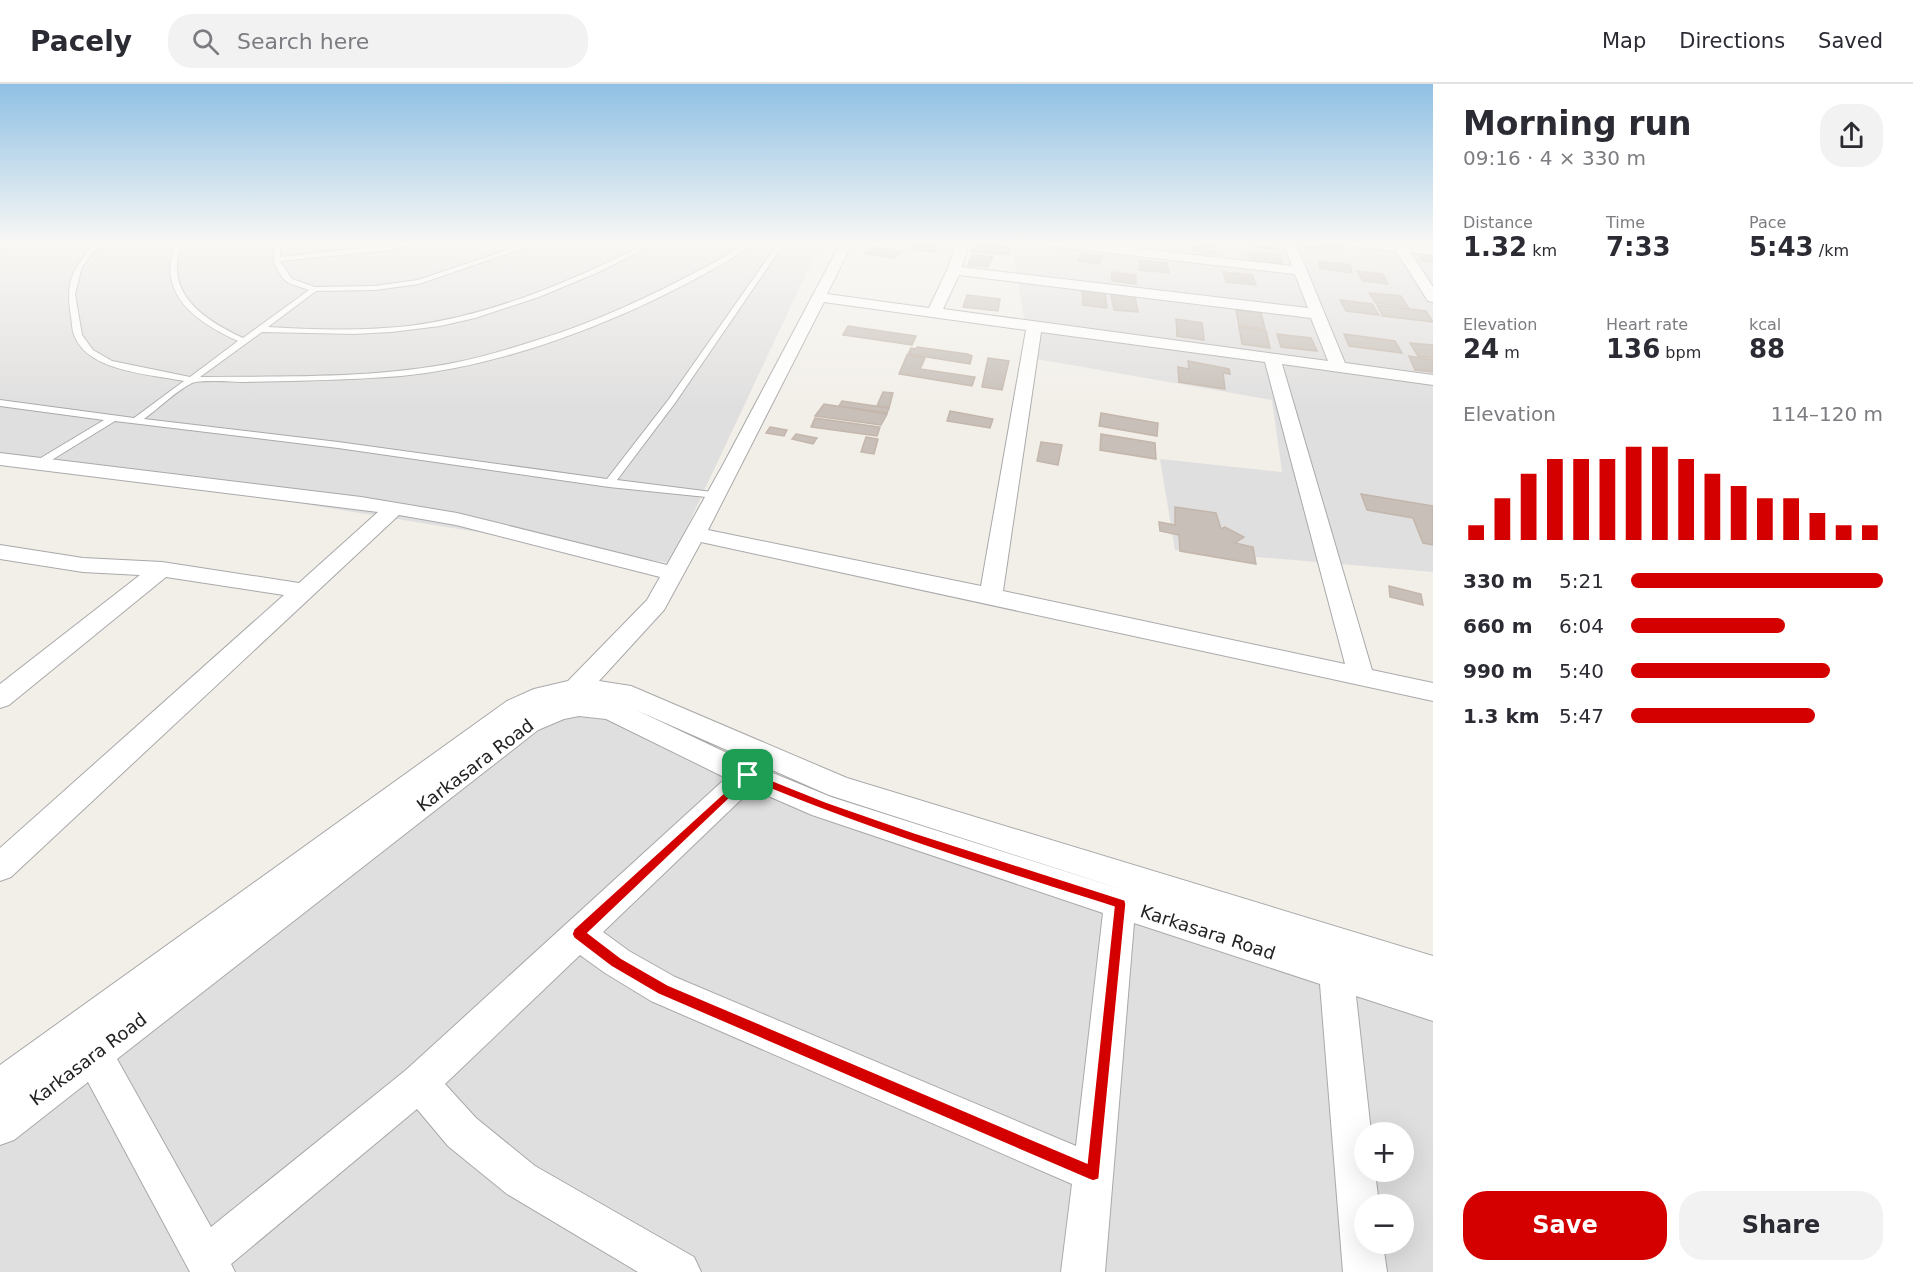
<!DOCTYPE html>
<meta charset="utf-8">
<style>
body{margin:0;font-family:"DejaVu Sans",sans-serif;background:#f2f2f3;color:#2b2b33;height:100vh;display:flex;flex-direction:column;font-size:22px;white-space:nowrap}
*{box-sizing:border-box;margin:0}
p{font-size:20px;color:#7c7c81}
.icon{flex:none;width:33px;height:33px;fill:none;stroke:currentColor;stroke-width:2;stroke-linecap:round;stroke-linejoin:round}
.map{position:relative;flex:1;overflow:hidden}
.sheet{display:flex;flex-direction:column;background:#fff;width:480px}
.sheet>*{flex:none}
.fabs{position:absolute;left:1354px;top:1038px;display:grid;gap:12px}
.fabs a{display:grid;place-items:center;width:60px;height:60px;border-radius:50%;background:#fff;box-shadow:0 6px 24px #0002;font-size:30px}
.pin{position:absolute;display:grid;place-items:center;width:51px;height:51px;color:#fff;margin:-26px;border-radius:12px;box-shadow:0 3px 9px #0006}
.round{display:grid;place-items:center;flex:none;width:63px;height:63px;border-radius:24px;background:#f2f2f3}
.headline{display:flex;align-items:center;justify-content:space-between;height:102px;padding:0 30px}
h1{font-size:33px;font-weight:600;line-height:45px}
.figures{display:grid;grid-template-columns:repeat(3,1fr);gap:9px;height:102px;padding:6px 30px}
.figures div{display:grid;align-content:center}
.figures b{font-size:26px;font-weight:600}
.figures small{font-size:16px;font-weight:400}
.figures p{font-size:16px}
.chart{height:168px;padding:12px 30px}
.chart p{display:flex;justify-content:space-between}
.chart svg{width:100%;height:108px;margin-top:6px;stroke:#d40000;stroke-width:6}
.primary-button{display:flex;gap:12px;margin-top:auto;padding:12px 30px}
.primary-button a{flex:1;height:69px;border-radius:24px;background:#d40000;color:#fff;font-size:24px;font-weight:600;line-height:69px;text-align:center}
.primary-button a+a{background:#f2f2f3;color:#2b2b33}
ul{padding:0 30px;list-style:none;font-size:20px}
li{display:grid;grid-template-columns:96px 72px 1fr;align-items:center;height:45px}
li i{height:15px;border-radius:8px;background:#d40000}
header{display:flex;align-items:center;gap:36px;box-sizing:border-box;height:84px;padding:0 30px;background:#fff;border-bottom:2px solid #e1e1e2}
header strong{font-size:28px}
nav{display:flex;gap:33px;margin-inline-start:auto;font-size:21px}
.search{width:420px;height:54px;background:#f2f2f3;display:flex;align-items:center;gap:15px;box-sizing:border-box;padding:0 21px;border-radius:24px;color:#7c7c81;font-size:22px}
main{display:flex;flex:1;min-height:0}
.map>svg:first-child{display:block}
</style>
<header>
<strong>Pacely</strong>
<div class="search"><svg class="icon" aria-label="search" viewBox="0 0 24 24"><circle cx="10" cy="10" r="6"/><path d="M15 15l6 6"/></svg>Search here</div>
<nav><a>Map</a><a>Directions</a><a>Saved</a></nav>
</header>
<main>
<div class="map">
<svg width="1433" height="1188" viewBox="0 0 1433 1188">
<rect width="100%" height="100%" fill="#f2efe9"/>
<g fill="#e0dfdf" fill-rule="evenodd">
<polygon points="0,158 821,158 670,479 0,371"/>
<polygon points="1011,158 1376,158 1433,164 1433,488 1175,466 1160,375 1282,388 1272,316 1031,274"/>
<path d="M582,604l153,80 698,222v282h-1433v-160zM1365,1048h39v40h-39zM1365,1120h39v40h-39z"/>
</g>
<g fill="#c7bfb8" stroke="#c4b6ab" stroke-width="1.5">
<polygon points="913,158 924,158 939,160 936,168 910,165"/>
<polygon points="1252,158 1275,158 1277,166 1253,163"/>
<polygon points="1299,158 1339,159 1343,167 1301,163"/>
<polygon points="974,159 1010,163 1009,171 971,167"/>
<polygon points="1191,159 1214,161 1216,170 1193,167"/>
<polygon points="870,163 900,167 895,174 865,170"/>
<polygon points="1247,167 1279,170 1283,180 1250,176"/>
<polygon points="1081,169 1102,172 1099,180 1078,177"/>
<polygon points="973,170 993,173 988,183 968,181"/>
<polygon points="1418,170 1433,172 1433,178 1422,177"/>
<polygon points="1139,176 1167,179 1169,189 1140,186"/>
<polygon points="1319,177 1350,181 1352,189 1320,184"/>
<polygon points="1357,187 1383,190 1388,200 1363,197"/>
<polygon points="1112,188 1136,191 1136,200 1112,197"/>
<polygon points="1223,188 1252,191 1256,201 1226,198"/>
<polygon points="1082,206 1105,209 1107,224 1083,221"/>
<polygon points="1369,209 1401,212 1408,223 1376,219"/>
<polygon points="967,211 1000,215 998,227 963,223"/>
<polygon points="1111,211 1135,213 1138,228 1114,226"/>
<polygon points="1340,216 1372,220 1379,231 1346,227"/>
<polygon points="1377,221 1426,227 1433,238 1383,232"/>
<polygon points="1236,226 1261,229 1265,245 1239,242"/>
<polygon points="1176,235 1202,239 1204,256 1177,252"/>
<polygon points="848,242 916,252 912,261 843,251"/>
<polygon points="1239,243 1266,247 1270,264 1242,260"/>
<polygon points="1277,250 1311,254 1317,267 1281,263"/>
<polygon points="1344,250 1395,257 1402,269 1349,262"/>
<polygon points="1410,259 1433,261 1433,274 1418,272"/>
<polygon points="917,263 967,270 972,272 970,280 908,270 911,264 916,265"/>
<polygon points="907,271 925,274 920,285 975,293 972,302 899,290"/>
<polygon points="1409,272 1433,276 1433,288 1415,286"/>
<polygon points="988,274 1009,277 1002,306 982,303"/>
<polygon points="1188,277 1229,285 1230,290 1223,289 1225,305 1179,298 1178,283 1189,285"/>
<polygon points="883,308 893,309 889,324 877,322"/>
<polygon points="842,317 889,324 887,329 839,322"/>
<polygon points="824,320 887,330 881,341 815,332"/>
<polygon points="950,327 993,335 990,344 947,337"/>
<polygon points="1101,329 1158,339 1157,352 1099,342"/>
<polygon points="815,334 880,343 877,352 811,343"/>
<polygon points="770,343 787,346 784,352 766,349"/>
<polygon points="796,350 817,354 813,360 792,355"/>
<polygon points="1101,350 1155,359 1156,375 1100,366"/>
<polygon points="866,353 878,355 874,370 861,368"/>
<polygon points="1041,358 1062,361 1058,381 1037,377"/>
<polygon points="1361,410 1433,422 1433,461 1423,459 1413,434 1367,426"/>
<polygon points="1175,423 1216,429 1221,445 1225,443 1244,453 1235,459 1253,463 1256,480 1180,467 1179,451 1160,447 1159,438 1175,441"/>
<polygon points="1389,502 1421,510 1423,521 1390,513"/>
</g>
<g fill="none" stroke-linecap="round" stroke-linejoin="round">
<defs>
<g id="service">
<polygon points="5,158 14,158 0,165 0,160"/>
<path d="M95,158h7l-20,25 -7,27 7,41 11,15 19,11 78,16 48,-36c-40,-18 -85,-48 -61,-99h6c-22,50 21,78 60,96l66,-48c-7,-3 -18,-5 -23,-9 -11,-10 -17,-27 -8,-39h6l-4,6v9l138,-15 -27,8 -111,11 12,18 23,8 60,-1 43,-6 113,-38h10l-122,42 -44,6 -59,1 -48,36c47,3 94,4 141,-1 85,-11 165,-46 241,-84h8l-57,29 -62,26 -64,21 -35,8 -49,6 -37,2 -92,-2 -62,45c86,-1 174,2 258,-15 35,-7 70,-19 104,-30 55,-19 106,-45 157,-72 11,-6 23,-18 35,-18 -16,15 -38,25 -57,36 -87,47 -198,89 -296,98 -52,4 -103,5 -155,6 -13,0 -44,-3 -54,1 -15,7 -34,26 -48,36l194,23 269,37 62,-80 110,-157h6l-110,161 -58,77 103,13 1,2 -5,3 -107,-11 -271,-39 -223,-27 -73,45h-8v-4l70,-42 -104,-14v-6l134,18 50,-37c-34,-7 -96,-9 -110,-46 -2,-5 -2,-13 -3,-18 -6,-38 2,-47 24,-75z"/>
</g>
<g id="minor">
<path d="M841,158h12l-26,52 102,14 18,-38 10,-28h12l-7,25 346,41 -13,-34 -247,-28 -6,-4h39l211,24 -9,-24h12l50,121 88,12v10l-151,-21 90,306 61,13v18l-732,-159 -37,68 -65,71 32,5 216,92 586,178v65l-77,-25 15,136h-6v40h10l4,32h-14v40h18l4,28h-44l-23,-288 -186,-61 -29,349h-44l11,-88 -421,-183 -46,-28 -25,-18 -135,129 31,34 59,48 159,91 7,15h-63l-131,-78 -59,-48 -31,-37 -186,155 4,8h-45l-102,-190 -74,58 -14,5v-80l507,-364 27,-12 34,-8 79,-81 13,-23 -204,-52 -57,-10 -388,362 -11,4v-33l284,-253 -118,-18 -157,128 -9,3v-24l140,-109 -57,-3 -83,-13v-14l83,13 79,4 137,21 79,-71 -378,-47v-12l361,44 96,16 210,52 57,-102zM959,191l352,43 17,43 -385,-52zM824,218l202,28 -45,256 -273,-56zM1041,248l224,30 80,302 -342,-73zM636,626l193,85 301,97 -299,-95 -85,-35zM579,632l27,3 120,59 -320,292 -195,157 -94,-168 421,-329 26,-11zM752,705l60,26 291,98 -27,233 -401,-169 -46,-26 -26,-19z"/>
<polygon points="1343,158 1385,158 1433,163 1433,171 1410,168 1433,203 1433,218 1428,217 1396,167 1349,162"/>
</g>
</defs>
<use href="#service" stroke="#a9a9a9" stroke-width="2"/>
<use href="#minor" stroke="#a9a9a9" stroke-width="2"/>
<use href="#service" fill="#fff" fill-rule="evenodd"/>
<use href="#minor" fill="#fff" fill-rule="evenodd"/>
</g>
<linearGradient id="sky" x2="0" y2="1"><stop stop-color="#8fc0e4"/><stop offset="0.49" stop-color="#f9f8f5"/><stop offset="1" stop-color="#f9f8f5" stop-opacity="0"/></linearGradient>
<rect width="1433" height="324" fill="url(#sky)"/>
<path fill="#d40000" stroke="#fff" stroke-width="1.5" fill-rule="evenodd" d="M748,687l78,31 89,31 210,67 1,4 -27,275 -6,2 -5,-2 -430,-185 -46,-27 -38,-29 -2,-4 2,-5zM749,696c119,50 242,88 365,127l-27,256 -419,-178 -47,-27 -33,-25z"/>
<g text-anchor="middle" dominant-baseline="central" stroke-width="6" stroke-linejoin="round" paint-order="stroke">
<g font-size="18" fill="#222" stroke="#fff">
<text transform="translate(475 681) rotate(-37)">Karkasara Road</text>
<text transform="translate(1208 848) rotate(18)">Karkasara Road</text>
<text transform="translate(88 975) rotate(-37)">Karkasara Road</text>
</g>
</g>
</svg>
<div class="fabs">
<a>+</a>
<a>−</a>
</div>
<div class="pin" style="left:748px;top:691px;background:#1e9e55"><svg class="icon" aria-label="arrive" viewBox="0 0 24 24"><path d="M6 21V4h12l-3 4 3 4H6"/></svg></div>
</div>
<section class="sheet">
<div class="headline"><div><h1>Morning run</h1><p>09:16 · 4 × 330 m</p></div><a class="round"><svg class="icon" aria-label="share" viewBox="0 0 24 24"><path d="M12 15V3M7 8l5-5 5 5M5 13v7h14v-7"/></svg></a></div>
<div class="figures">
<div><p>Distance</p><b>1.32<small> km</small></b></div>
<div><p>Time</p><b>7:33</b></div>
<div><p>Pace</p><b>5:43<small> /km</small></b></div>
</div>
<div class="figures">
<div><p>Elevation</p><b>24<small> m</small></b></div>
<div><p>Heart rate</p><b>136<small> bpm</small></b></div>
<div><p>kcal</p><b>88</b></div>
</div>
<div class="chart"><p><span>Elevation</span>114–120 m</p>
<svg viewBox="0 0 160 44" preserveAspectRatio="none"><path d="M5 44V38M15 44V27M25 44V17M35 44V11M45 44V11M55 44V11M65 44V6M75 44V6M85 44V11M95 44V17M105 44V22M115 44V27M125 44V27M135 44V33M145 44V38M155 44V38"/></svg>
</div>
<ul>
<li><b>330 m</b>5:21<i style="width:100%"></i></li>
<li><b>660 m</b>6:04<i style="width:61%"></i></li>
<li><b>990 m</b>5:40<i style="width:79%"></i></li>
<li><b>1.3 km</b>5:47<i style="width:73%"></i></li>
</ul>
<div class="primary-button"><a>Save</a><a>Share</a></div>
</section>
</main>
